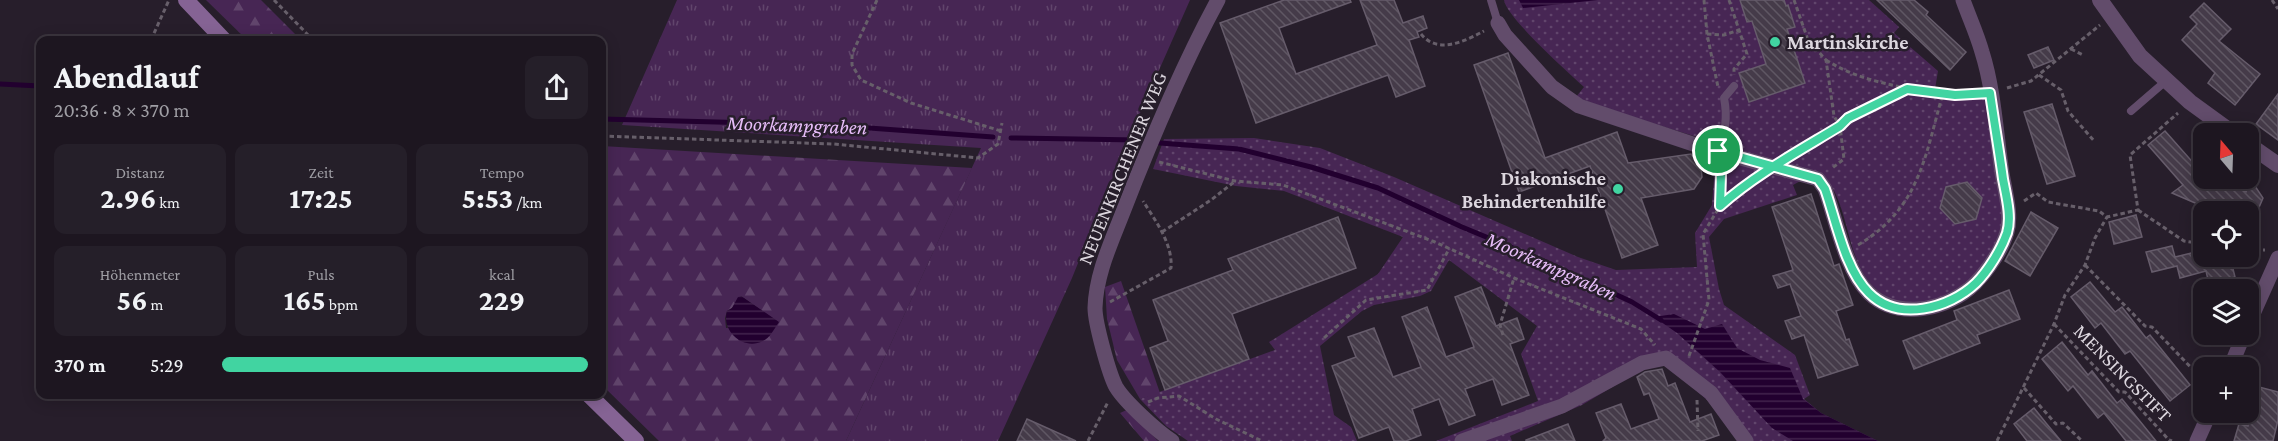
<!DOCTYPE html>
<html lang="de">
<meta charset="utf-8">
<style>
body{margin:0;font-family:"Crimson Pro",serif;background:#251f29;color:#f1f3f6;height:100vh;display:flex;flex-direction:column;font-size:22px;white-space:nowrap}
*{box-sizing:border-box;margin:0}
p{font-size:20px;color:#a09fa5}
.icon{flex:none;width:33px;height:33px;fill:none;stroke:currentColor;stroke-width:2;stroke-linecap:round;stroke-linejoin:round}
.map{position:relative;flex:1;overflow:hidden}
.details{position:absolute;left:36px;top:36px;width:570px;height:363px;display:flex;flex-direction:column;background:#1d1620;border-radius:12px;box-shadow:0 3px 15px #0003,0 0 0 2px #3b353e}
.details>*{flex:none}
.needle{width:39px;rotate:341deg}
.controls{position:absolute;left:2193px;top:123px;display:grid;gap:12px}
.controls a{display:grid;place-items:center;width:66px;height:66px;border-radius:12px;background:#1d1620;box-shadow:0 3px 15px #0003,0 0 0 2px #3b353e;font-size:30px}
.pin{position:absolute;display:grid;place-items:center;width:51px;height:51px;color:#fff;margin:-26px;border:3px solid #fff;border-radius:50%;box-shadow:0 2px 6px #0007}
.round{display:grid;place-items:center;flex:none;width:63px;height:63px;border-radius:12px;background:#251f29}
.summary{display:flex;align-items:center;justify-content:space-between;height:102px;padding:0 18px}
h1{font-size:33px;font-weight:700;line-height:45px}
.stats{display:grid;grid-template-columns:repeat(3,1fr);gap:9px;height:102px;padding:6px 18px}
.stats div{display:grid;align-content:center;border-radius:12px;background:#251f29;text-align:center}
.stats b{font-size:30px;font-weight:700}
.stats small{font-size:16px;font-weight:400}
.stats p{font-size:16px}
ul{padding:0 18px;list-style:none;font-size:20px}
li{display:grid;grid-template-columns:96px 72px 1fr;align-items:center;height:45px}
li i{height:15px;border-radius:8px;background:#41d4a1}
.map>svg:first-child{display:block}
</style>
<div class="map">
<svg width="2278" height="441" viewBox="0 0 2278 441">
<defs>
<pattern id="grass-tufts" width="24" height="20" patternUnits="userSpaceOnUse" patternTransform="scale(1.5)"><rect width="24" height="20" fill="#472654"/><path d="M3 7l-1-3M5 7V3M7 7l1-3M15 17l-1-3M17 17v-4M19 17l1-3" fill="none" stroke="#61456c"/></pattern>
<pattern id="forest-firs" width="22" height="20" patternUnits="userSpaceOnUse" patternTransform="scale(1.5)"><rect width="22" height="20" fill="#472654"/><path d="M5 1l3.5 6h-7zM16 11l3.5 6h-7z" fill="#61456c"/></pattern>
<pattern id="park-dots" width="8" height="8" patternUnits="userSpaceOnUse" patternTransform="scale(1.5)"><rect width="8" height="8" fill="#472654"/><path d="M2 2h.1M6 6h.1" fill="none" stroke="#61456c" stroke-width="1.8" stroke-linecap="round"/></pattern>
<pattern id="water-rules" width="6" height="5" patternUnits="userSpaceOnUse" patternTransform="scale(1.5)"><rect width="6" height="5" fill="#22002f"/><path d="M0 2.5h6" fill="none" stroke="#42244d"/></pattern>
<pattern id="building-back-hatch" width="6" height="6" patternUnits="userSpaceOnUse" patternTransform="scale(1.5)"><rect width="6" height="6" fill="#453b49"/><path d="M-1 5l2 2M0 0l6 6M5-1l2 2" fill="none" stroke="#5f5763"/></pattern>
</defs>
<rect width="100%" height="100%" fill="#271e2b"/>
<polygon fill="url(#grass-tufts)" points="677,0 1190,0 1125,147 1072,278 998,441 846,441 981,148 622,125"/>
<g fill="url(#forest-firs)" fill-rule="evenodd">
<polygon points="206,0 261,0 301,40 247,40"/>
<path d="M602,146l370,22 -126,273h-187l-57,-56zM741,296l37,26v1l-52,5 -1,-10 2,-7 5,-3z"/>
<polygon points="1121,281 1160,393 1140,399 1117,360 1107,319 1105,287"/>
<polygon points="1129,409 1157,440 1159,441 1144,441 1120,413"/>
</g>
<path fill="url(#park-dots)" d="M1504,0h365l30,27 -5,6 44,38 -4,24 23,4 29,-2 17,125c-11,36 -26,59 -61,75 -17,7 -30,9 -48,3 -55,-22 -37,-96 -75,-129l-26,14 4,10 -73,24 -15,18 10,52 5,16 71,50 15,40 -6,4 17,14 57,28h-138l-33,-41 -42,-37 -19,4 -64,38 -72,31 2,5h-76l102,-40 -17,-47 16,-28 -88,-66 -18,31 -11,5 -46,9 -12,6 -42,35 14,69 17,12 6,14h-169l-22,-15 -26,-27 135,-49 -6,-8 109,-68 25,-37 -119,-46 -48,-5 -83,-17 11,-30 90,-1 66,10 74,29 184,80 38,13 81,-3 -2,-34 17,-28 2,-26 -4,-38 -101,-31 -33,-13 8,-10c-16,-15 -78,-70 -80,-87z"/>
<g fill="url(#water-rules)">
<polygon points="1519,0 1598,0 1523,8"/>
<path d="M741,296l38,26c-5,7 -9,16 -16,19 -20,10 -42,-10 -36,-30l5,-3 6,-11z"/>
<polygon points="1674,314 1705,329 1722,324 1737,348 1760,360 1790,368 1803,399 1821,413 1878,441 1793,441 1772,428 1720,372 1677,333 1654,317"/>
</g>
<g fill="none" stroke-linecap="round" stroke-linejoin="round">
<g stroke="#22002f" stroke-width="5">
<polyline points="0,84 40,86"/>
<polyline points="602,119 828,125 993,137"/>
<polyline points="1011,138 1138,140"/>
<polyline points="1160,143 1239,149 1311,167 1378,188 1462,227 1537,258 1632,302 1661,320"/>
</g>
</g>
<g fill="url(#building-back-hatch)" stroke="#665c6b" stroke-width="1.5">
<polygon points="1284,0 1350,0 1351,2 1279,28 1296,74 1377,45 1360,0 1394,0 1403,23 1423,16 1427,28 1417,32 1419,37 1409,40 1425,86 1396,97 1388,75 1256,123 1220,23"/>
<polygon points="1740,0 1784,0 1786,6 1788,5 1795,27 1787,29 1805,83 1749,102 1739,73 1766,64 1752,21 1747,22"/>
<polygon points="1877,0 1914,0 1928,12 1926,15 1966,52 1950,70"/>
<polygon points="2204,3 2231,29 2219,41 2260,74 2235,105 2208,83 2215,73 2182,40 2197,24 2190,17"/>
<polygon points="2048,47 2054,60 2034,68 2028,55"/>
<polygon points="1508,53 1545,158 1617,132 1628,163 1691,154 1701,167 1702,177 1694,189 1641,198 1658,245 1622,258 1590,166 1519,192 1474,65"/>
<polygon points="2278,94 2278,140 2256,124"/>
<polygon points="2052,104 2075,176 2047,184 2024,112"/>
<polygon points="2165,131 2196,166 2204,170 2204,178 2218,178 2246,192 2251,180 2263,198 2257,212 2216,212 2172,193 2183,185 2148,145"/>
<polygon points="1967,182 1982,198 1976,219 1955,224 1940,208 1946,187"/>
<polygon points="1811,194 1834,266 1839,264 1853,305 1836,311 1846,340 1849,339 1858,365 1818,378 1804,335 1792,339 1785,321 1801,316 1790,284 1778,288 1773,276 1793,270 1772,207"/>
<polygon points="2031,212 2058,228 2030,276 2005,261"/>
<polygon points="2136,215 2142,237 2114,244 2109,222"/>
<polygon points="1338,217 1356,268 1232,314 1249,359 1165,390 1150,348 1168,341 1153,300 1233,270 1228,259"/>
<polygon points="2172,246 2175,257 2200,251 2204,264 2230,257 2235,277 2209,284 2206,271 2180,278 2177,266 2152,272 2146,252"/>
<polygon points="2090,282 2115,312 2122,307 2146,338 2150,335 2190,385 2170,401 2130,351 2125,354 2101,323 2095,328 2071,297"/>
<polygon points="1481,287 1496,326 1517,318 1524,339 1510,344 1529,395 1502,405 1493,379 1465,389 1475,415 1449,425 1439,399 1412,409 1421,435 1406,441 1394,441 1389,427 1359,438 1332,366 1356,357 1348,337 1374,328 1393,377 1421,367 1402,317 1427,307 1446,357 1474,347 1455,297"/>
<polygon points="2009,290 2020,319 1977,335 1980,343 1914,369 1903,341 1957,320 1954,311"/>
<polygon points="2062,342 2088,375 2092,371 2117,403 2122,399 2156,441 2126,441 2104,413 2098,418 2073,386 2068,391 2042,359"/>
<polygon points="1662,369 1668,386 1675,383 1690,422 1711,414 1719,435 1702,441 1603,441 1606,438 1596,413 1621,404 1631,429 1659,419 1649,393 1644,395 1637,377 1645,372"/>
<polygon points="2259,387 2278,392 2278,420 2273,441 2234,441 2239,424 2248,426"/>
<polygon points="2034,408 2046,423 2061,441 2027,441 2014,424"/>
<polygon points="1027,419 1076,441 1017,441"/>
<polygon points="1568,424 1575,441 1526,441 1526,440"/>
</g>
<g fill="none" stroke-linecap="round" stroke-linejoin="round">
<g stroke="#675f6a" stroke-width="3" stroke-dasharray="4.5 3" stroke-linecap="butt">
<polyline points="274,0 313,40"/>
<polyline points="877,0 852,54 852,65 861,80 911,103 1001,131"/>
<polyline points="1704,0 1707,34 1718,87"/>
<polyline points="1729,0 1747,54 1734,69 1734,75"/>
<polyline points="1794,0 1808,40 1826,60 1834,116 1840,126 1844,159 1831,169"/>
<polyline points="2272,0 2278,9"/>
<path d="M1421,34c17,21 44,7 63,-3"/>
<polyline points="1707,34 1724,35 1739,30"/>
<polyline points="151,40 169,0"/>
<polyline points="2071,49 2083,55"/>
<path d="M1826,60c25,16 51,22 80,28"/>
<polyline points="2039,75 2061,90 2068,111 2095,142"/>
<polyline points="2007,88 2031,81 2100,25"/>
<polyline points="602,136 834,144 978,158 998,144 1002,123"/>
<polyline points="1792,155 1848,118 1907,89 1955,95 1977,94"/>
<polyline points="1159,162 1235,181 1283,185 1435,242 1514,278 1641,329 1655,345"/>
<polyline points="2024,201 2036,193 2048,202 2099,211 2107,217 2138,210 2130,155 2178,113"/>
<polyline points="1720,206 1742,186 1756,178"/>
<polyline points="2138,210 2184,241 2204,244"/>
<polyline points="1162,232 1211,200 1234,182"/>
<path d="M1858,245c62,-37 67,-89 85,-152"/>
<polyline points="2248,250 2265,250"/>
<polyline points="2085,265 2145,326 2152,327 2204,381"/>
<path d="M1110,302l61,-34c2,-24 -16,-48 -28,-67"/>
<polyline points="2054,324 2119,392 2125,392 2169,440 2172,441"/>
<polyline points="1503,335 1500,325 1514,278"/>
<polyline points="1324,338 1366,300 1427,290 1449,249"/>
<polyline points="1689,356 1709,300 1703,234 1720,206 1720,168"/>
<polyline points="2024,388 2056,424 2063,423 2082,441"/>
<polyline points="1697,400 1698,431"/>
<polyline points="1148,402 1158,398 1179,396 1216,419 1262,441"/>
<polyline points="1088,441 1108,402"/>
<polyline points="1997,441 2054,324 2065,295 2085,265 2095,238 2107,217"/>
</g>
<g stroke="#624c6b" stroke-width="8">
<polyline points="1491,0 1498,23"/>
<polyline points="2131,111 2167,80"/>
<path d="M1718,151c7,-19 10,-33 6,-53l10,-12"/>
</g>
<g stroke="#624c6b" stroke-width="15">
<path d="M1498,23l7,12 47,52 27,19 129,43 110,30 7,10c11,30 20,81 44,104 25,24 65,19 93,1 18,-11 39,-41 45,-62 5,-17 -2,-41 -5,-59 -6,-40 -8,-83 -20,-121 -5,-18 -13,-35 -19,-52"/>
<polyline points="2248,325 2278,258"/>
<polyline points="2230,368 2244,334"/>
<path d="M1172,441c-15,-10 -47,-39 -56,-54 -7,-13 -21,-64 -21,-79 1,-34 16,-65 28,-96 28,-72 58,-144 95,-212"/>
<polyline points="1462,441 1562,406 1642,363 1666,358 1711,393 1746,441"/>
<polyline points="2197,441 2210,412"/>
</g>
<g stroke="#624c6b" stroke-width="16">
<polyline points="2100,0 2140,56 2190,102 2234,134"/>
<polyline points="2248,144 2278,165"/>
</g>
<g stroke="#856394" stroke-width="16">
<polyline points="186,0 224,40"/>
<polyline points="588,394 636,441"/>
</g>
</g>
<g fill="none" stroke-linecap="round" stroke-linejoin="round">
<defs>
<path id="route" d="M1718,151l3,24 -1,31c36,-32 79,-55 120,-80l8,-8 59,-29 48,6 35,-2c4,28 9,57 13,86 3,16 9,38 4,54 -6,17 -19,38 -31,50 -27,26 -78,39 -107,10 -24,-23 -33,-73 -44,-104l-7,-10 -100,-28"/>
</defs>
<use href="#route" stroke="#fff" stroke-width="12"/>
<use href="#route" stroke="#41d4a1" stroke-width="8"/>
</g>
<g fill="#41d4a1" stroke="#271e2b" stroke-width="2">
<circle cx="1775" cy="42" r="6"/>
<circle cx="1618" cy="189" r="6"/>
</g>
<g text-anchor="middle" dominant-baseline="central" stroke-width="5" stroke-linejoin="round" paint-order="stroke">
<g font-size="20" font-weight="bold" fill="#dcd6de" stroke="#271e2b" text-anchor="start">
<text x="1787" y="42">Martinskirche</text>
<text x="1606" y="178" text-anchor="end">Diakonische<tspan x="1606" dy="23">Behindertenhilfe</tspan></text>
</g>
<g font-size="20" fill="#dcd6de" stroke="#271e2b">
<text transform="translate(1122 168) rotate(-68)">NEUENKIRCHENER WEG</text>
<text transform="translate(2123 373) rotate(45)">MENSINGSTIFT</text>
</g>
<g font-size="21" font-style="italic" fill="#e7bdf9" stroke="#271e2b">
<text transform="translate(797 125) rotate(2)">Moorkampgraben</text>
<text transform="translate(1551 266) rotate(24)">Moorkampgraben</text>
</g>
</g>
</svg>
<div class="controls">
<a><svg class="needle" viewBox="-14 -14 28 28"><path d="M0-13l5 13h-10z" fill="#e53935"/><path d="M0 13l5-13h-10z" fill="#a09fa5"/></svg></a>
<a><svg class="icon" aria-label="locate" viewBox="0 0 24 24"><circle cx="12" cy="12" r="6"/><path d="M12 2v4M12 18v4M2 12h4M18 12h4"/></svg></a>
<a><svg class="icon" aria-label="layers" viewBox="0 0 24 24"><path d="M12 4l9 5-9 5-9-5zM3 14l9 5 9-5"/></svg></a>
<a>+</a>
</div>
<div class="pin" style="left:1718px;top:151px;background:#1e9e55"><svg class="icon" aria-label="arrive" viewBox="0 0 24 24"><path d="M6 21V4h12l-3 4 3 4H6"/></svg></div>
<section class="details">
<div class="summary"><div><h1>Abendlauf</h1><p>20:36 · 8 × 370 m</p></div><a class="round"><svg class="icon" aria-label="share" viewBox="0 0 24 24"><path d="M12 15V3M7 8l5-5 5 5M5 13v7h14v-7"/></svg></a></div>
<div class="stats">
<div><p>Distanz</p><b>2.96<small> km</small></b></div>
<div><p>Zeit</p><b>17:25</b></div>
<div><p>Tempo</p><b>5:53<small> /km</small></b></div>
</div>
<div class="stats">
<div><p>Höhenmeter</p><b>56<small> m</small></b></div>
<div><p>Puls</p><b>165<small> bpm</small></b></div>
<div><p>kcal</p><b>229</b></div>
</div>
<ul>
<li><b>370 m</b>5:29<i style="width:100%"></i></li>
</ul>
</section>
</div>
